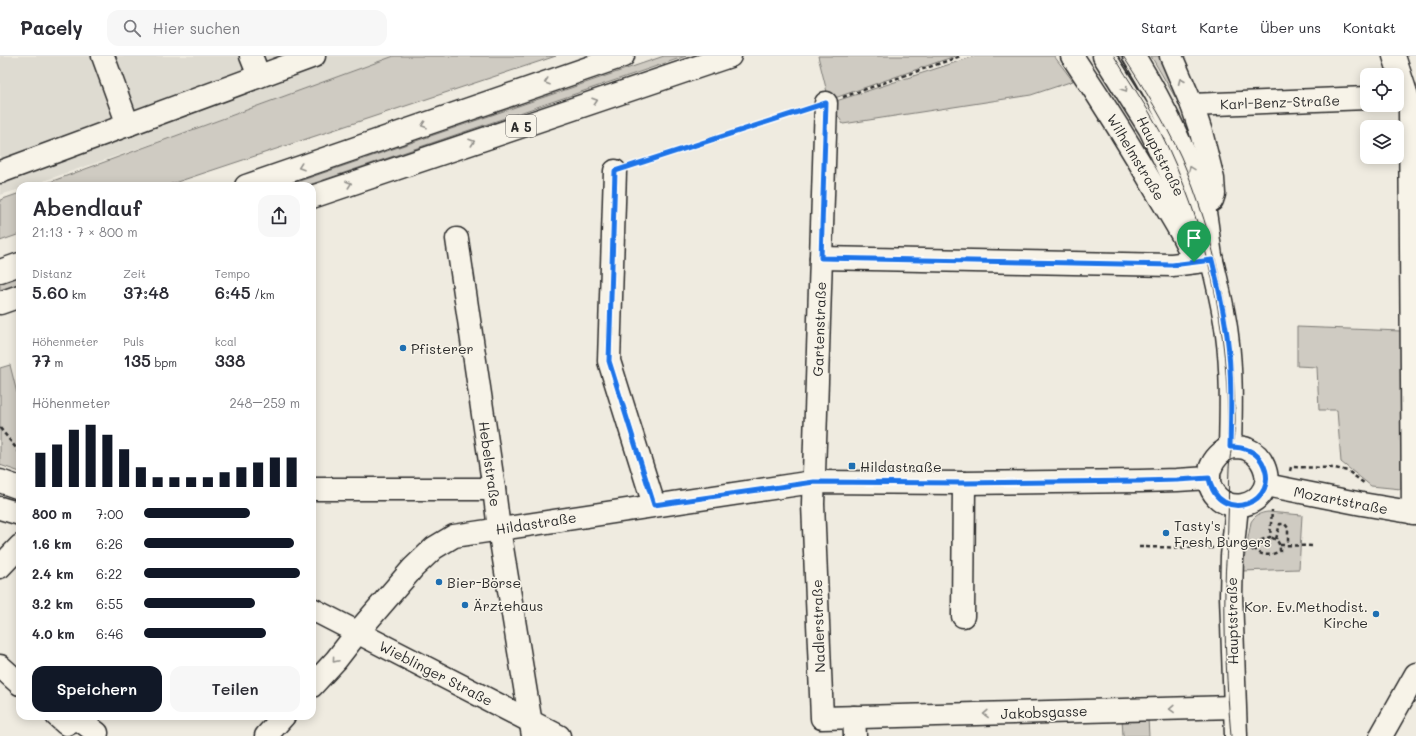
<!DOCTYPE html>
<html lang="de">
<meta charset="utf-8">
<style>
body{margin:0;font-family:Mali,sans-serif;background:#f7f7f7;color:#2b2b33;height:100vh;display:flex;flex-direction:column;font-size:15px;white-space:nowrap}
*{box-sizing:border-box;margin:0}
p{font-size:13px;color:#7c7c81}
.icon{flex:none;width:22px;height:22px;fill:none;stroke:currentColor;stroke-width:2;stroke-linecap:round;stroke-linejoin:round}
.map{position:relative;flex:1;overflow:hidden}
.side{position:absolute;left:16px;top:126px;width:300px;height:538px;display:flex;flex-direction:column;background:#fff;border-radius:12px;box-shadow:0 2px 10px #0003}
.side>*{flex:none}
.buttons{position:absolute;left:1360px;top:12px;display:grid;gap:8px}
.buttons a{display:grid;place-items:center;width:44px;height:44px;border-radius:8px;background:#fff;box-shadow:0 2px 10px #0003;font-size:20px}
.pin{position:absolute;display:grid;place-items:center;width:34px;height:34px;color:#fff;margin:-41px -17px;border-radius:50% 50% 50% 0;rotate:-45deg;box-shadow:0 0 4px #0007}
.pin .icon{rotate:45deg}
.round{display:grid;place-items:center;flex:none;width:42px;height:42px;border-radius:12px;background:#f7f7f7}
.head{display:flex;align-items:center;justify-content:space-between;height:68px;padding:0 16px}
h1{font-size:22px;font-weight:600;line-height:30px}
.figures{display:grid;grid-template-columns:repeat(3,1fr);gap:6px;height:68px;padding:4px 16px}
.figures div{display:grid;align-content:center}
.figures b{font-size:17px;font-weight:600}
.figures small{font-size:11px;font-weight:400}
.figures p{font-size:11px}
.chart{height:112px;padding:8px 16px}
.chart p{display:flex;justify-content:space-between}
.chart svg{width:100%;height:72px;margin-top:4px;stroke:#111827;stroke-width:6}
.button{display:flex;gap:8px;margin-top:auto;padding:8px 16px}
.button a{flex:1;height:46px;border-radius:12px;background:#111827;color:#fff;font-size:16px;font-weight:600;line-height:46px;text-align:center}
.button a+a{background:#f7f7f7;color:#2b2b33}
ul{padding:0 16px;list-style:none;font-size:13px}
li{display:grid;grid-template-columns:64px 48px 1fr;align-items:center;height:30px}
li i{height:10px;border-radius:5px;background:#111827}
header{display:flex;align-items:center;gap:24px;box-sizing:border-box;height:56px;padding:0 20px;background:#fff;border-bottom:1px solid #e1e1e2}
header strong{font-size:19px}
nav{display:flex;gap:22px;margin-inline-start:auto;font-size:14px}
.search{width:280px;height:36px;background:#f7f7f7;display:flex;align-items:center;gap:10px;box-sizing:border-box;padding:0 14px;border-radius:12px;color:#7c7c81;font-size:15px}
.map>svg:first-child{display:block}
</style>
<header>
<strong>Pacely</strong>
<div class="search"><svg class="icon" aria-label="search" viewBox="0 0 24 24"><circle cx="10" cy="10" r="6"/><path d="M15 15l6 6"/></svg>Hier suchen</div>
<nav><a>Start</a><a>Karte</a><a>Über uns</a><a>Kontakt</a></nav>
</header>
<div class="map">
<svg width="1416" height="680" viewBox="0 0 1416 680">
<rect width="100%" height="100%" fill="#efebe0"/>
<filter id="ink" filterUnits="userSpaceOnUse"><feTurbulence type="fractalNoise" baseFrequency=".025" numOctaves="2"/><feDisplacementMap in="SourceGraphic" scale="8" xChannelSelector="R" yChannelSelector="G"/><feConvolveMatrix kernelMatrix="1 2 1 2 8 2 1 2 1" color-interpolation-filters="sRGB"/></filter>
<g filter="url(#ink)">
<polygon fill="#dedbd1" points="0,0 394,0 172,81 28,130 20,130 20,133 0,139"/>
<g fill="#cfcbc2" stroke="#7d7b76">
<polygon points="394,0 556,0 165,130 39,130"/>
<polygon points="664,0 686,0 306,130 285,130"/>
<polygon points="818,0 955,0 829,44"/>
<polygon points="975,0 1054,0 1073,25 1031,39 843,68 830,47"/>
<polygon points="1110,0 1126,0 1138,19 1127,26"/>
<polygon points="1151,0 1160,0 1181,39 1175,41"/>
<polygon points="20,137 20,178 0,185 0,144"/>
<polygon points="20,220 20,227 0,234 0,227"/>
<polygon points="1297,271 1401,275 1401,433 1371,430 1341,406 1337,354 1319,354 1317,311 1297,310"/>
<polygon points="10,309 20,349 20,416 0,409 0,312"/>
<path d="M1268,456l34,3 -3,54 -57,2 9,-49c4,-7 9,-9 17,-10z"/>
<polygon points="1122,662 1148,662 1149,680 1123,680"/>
</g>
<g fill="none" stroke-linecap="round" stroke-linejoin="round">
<defs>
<g id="minor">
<polyline points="103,0 128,69"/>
<polyline points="251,0 259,20"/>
<path d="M1072,0c30,45 59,91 86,138 13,22 28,44 36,68"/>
<polyline points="1171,0 1192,49 1201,76 1213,123 1214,138 1212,144 1203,149"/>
<polyline points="1394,0 1407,40 1410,54 1413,457"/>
<polyline points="826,47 813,448 822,662 1234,651"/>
<polyline points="1192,49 1367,42"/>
<polyline points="615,115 609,305 654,449"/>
<polyline points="0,116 314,0"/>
<polyline points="457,183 494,433 499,473 533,680"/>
<polyline points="821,202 1172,209 1212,204"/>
<polyline points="0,425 20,432"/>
<polyline points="1266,429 1362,448 1416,457"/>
<polyline points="312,433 494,433"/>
<polyline points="0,452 20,458"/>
<polyline points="0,511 20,490"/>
<polyline points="312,553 559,680"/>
<polyline points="963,560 964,427"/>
<polyline points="0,610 20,628"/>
<polyline points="312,630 336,604 357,577 413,512 434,492 454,480 813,426 964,427 1140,425 1177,424 1209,422"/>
<polyline points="57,660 66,668 77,662 97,677"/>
<polyline points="854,661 855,680"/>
<polyline points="266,680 284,660"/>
<polyline points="1236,680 1231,540 1232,500 1237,450"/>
<polyline points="1381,680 1416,618"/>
</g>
<g id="major">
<polyline points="1104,0 1150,73 1202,183"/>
<path d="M1134,0c28,46 53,96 69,148 5,18 5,38 9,57 6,25 12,49 15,74 5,37 4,75 3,112"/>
<path d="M1231,391c5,0 12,0 16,2 15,6 24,26 17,40 -9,18 -33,22 -47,8 -17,-18 -5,-42 14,-50z"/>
</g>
<g id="highway">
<polyline points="246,130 623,0"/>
<polyline points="312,141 730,0"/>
<polyline points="0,215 20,208"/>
<polyline points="0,247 20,240"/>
</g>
</defs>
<use href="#minor" stroke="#2b2b2b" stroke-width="25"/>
<use href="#major" stroke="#2b2b2b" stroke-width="25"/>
<use href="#highway" stroke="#2b2b2b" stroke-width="25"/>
<g stroke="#2b2b2b" stroke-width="2.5" stroke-dasharray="4 3" stroke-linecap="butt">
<polyline points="843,41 961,0"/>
<polyline points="632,109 806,53"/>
<polyline points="0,372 20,397"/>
<polyline points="1290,415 1291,411 1335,412 1348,415 1365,428"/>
<polyline points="1276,483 1280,468 1285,468 1288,472 1288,490"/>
<polyline points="1280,489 1313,490"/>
<polyline points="1139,491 1214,492"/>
<path d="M1254,492c7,9 16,8 26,3 0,-8 -2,-11 -10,-14"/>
<polyline points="1252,495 1259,485 1270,481 1272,454"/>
</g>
<use href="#minor" stroke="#f7f3e8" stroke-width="22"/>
<use href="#major" stroke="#f7f3e8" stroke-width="22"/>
<use href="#highway" stroke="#f7f3e8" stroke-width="22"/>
<g stroke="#2b2b2b" stroke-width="1">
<path d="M1114,0c15,25 32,49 46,75 48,96 69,198 68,305"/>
<path d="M1123,0c21,32 42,66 58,101 35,82 52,169 54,258 1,17 -5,35 -6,53 -1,17 0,35 -1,53 0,22 -3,44 -3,67 -1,49 2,99 6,148"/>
</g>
</g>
<defs><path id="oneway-chevron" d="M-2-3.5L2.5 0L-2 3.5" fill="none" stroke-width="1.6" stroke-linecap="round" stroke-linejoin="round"/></defs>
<g stroke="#918f8a">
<use href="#oneway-chevron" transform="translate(1181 25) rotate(-113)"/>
<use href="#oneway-chevron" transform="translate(547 26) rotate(161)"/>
<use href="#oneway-chevron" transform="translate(1125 33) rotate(58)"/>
<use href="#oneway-chevron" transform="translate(595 45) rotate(-18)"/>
<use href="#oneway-chevron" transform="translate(424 69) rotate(161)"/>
<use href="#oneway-chevron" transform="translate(472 86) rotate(-19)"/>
<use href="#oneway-chevron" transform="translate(301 111) rotate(161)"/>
<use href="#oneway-chevron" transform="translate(1191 113) rotate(-111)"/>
<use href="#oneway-chevron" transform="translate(349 128) rotate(-19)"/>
<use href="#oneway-chevron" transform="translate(335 604) rotate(130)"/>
<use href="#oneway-chevron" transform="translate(1172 653) rotate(178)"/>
<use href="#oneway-chevron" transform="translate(986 658) rotate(178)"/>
</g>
</g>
<g fill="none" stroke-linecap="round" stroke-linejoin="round" filter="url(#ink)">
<defs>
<path id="route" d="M826,47l-5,155 351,7 40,-5c6,24 11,49 15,75 5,37 4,75 3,112 13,0 25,3 32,15 22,41 -44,65 -53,16l-32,2 -37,1 -176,2 -150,-1 -160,23 -45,-144 6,-190z"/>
</defs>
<use href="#route" stroke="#fff" stroke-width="8"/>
<use href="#route" stroke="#1a73e8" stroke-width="5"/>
</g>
<g fill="#1f6fb2" stroke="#f7f3e8" stroke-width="1.5">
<circle cx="403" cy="292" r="4"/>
<rect x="848" y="406" width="8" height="8" rx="2"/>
<circle cx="1166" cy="477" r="4"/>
<circle cx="439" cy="526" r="4"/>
<circle cx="465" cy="549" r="4"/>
<circle cx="1376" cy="558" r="4"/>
</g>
<g text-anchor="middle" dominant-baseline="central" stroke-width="3" stroke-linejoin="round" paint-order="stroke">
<rect fill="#f7f3e8" stroke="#686764" stroke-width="1" x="506" y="59" width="30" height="22" rx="3"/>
<g font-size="13" font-weight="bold" fill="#2b2b2b">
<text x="521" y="70">A 5</text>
</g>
<g font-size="14" fill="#2b2b2b" stroke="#f7f3e8">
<text transform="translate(1280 46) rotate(-2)">Karl-Benz-Straße</text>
<text transform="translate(1161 100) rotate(63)">Hauptstraße</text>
<text transform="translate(1136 101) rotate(59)">Wilhelmstraße</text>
<text transform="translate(819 273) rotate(-88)">Gartenstraße</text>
<text transform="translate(490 408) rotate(82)">Hebelstraße</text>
<text transform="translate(1341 444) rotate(11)">Mozartstraße</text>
<text transform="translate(536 467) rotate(-9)">Hildastraße</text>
<text transform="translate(1232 565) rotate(-91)">Hauptstraße</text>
<text transform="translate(818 570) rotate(-92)">Nadlerstraße</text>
<text transform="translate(436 617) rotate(27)">Wieblinger Straße</text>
<text transform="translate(1044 656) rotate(-2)">Jakobsgasse</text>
</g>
<g font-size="14" fill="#2b2b2b" stroke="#f7f3e8" text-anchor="start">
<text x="411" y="292">Pfisterer</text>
<text x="860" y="410">Hildastraße</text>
<text x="1174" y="469">Tasty's<tspan x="1174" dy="16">Fresh Burgers</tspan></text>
<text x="447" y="526">Bier-Börse</text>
<text x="473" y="549">Ärztehaus</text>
<text x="1368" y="550" text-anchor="end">Kor. Ev.Methodist.<tspan x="1368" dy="16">Kirche</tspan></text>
</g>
</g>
</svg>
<div class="buttons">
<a><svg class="icon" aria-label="locate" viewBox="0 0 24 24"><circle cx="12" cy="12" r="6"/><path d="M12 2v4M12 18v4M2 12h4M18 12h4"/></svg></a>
<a><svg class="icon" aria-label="layers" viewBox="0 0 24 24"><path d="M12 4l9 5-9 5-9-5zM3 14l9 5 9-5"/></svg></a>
</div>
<div class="pin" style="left:1194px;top:206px;background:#1e9e55"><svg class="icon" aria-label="arrive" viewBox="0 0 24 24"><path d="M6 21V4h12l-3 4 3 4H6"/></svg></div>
<section class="side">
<div class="head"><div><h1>Abendlauf</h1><p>21:13 · 7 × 800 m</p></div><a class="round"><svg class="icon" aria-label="share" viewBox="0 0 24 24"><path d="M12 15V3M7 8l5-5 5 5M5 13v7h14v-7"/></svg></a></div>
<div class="figures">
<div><p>Distanz</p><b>5.60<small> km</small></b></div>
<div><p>Zeit</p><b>37:48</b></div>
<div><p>Tempo</p><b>6:45<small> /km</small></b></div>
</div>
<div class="figures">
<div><p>Höhenmeter</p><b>77<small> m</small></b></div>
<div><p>Puls</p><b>135<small> bpm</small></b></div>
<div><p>kcal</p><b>338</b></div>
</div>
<div class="chart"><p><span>Höhenmeter</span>248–259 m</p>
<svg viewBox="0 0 160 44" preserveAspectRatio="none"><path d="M5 44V23M15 44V18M25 44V9M35 44V6M45 44V12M55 44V21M65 44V32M75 44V38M85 44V38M95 44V38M105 44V38M115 44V35M125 44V32M135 44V29M145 44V26M155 44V26"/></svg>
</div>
<ul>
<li><b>800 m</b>7:00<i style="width:68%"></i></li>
<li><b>1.6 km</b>6:26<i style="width:96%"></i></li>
<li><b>2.4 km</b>6:22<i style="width:100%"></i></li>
<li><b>3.2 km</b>6:55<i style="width:71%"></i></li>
<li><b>4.0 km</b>6:46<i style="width:78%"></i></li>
</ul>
<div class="button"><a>Speichern</a><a>Teilen</a></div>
</section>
</div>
